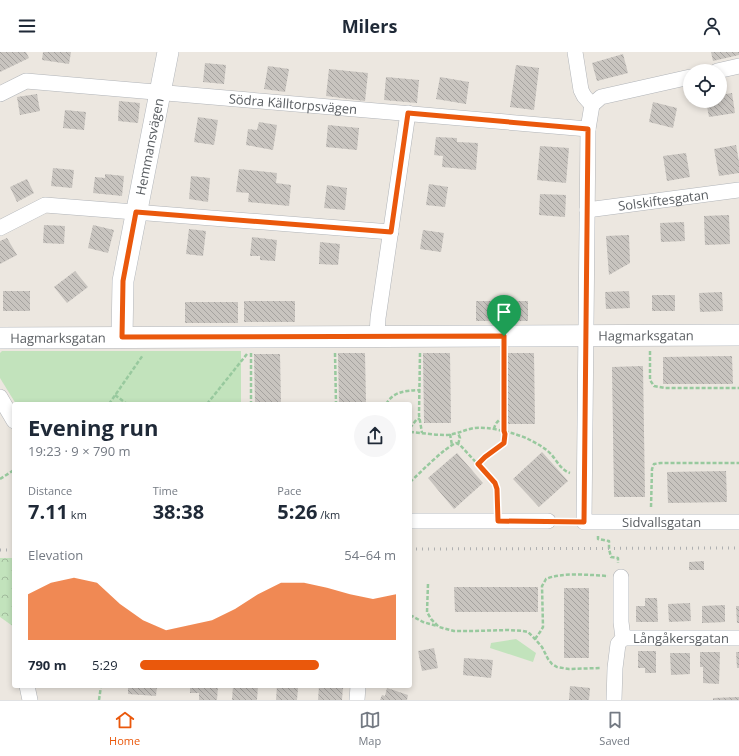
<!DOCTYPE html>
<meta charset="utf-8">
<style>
body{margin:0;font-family:"Open Sans",sans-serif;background:#f6f6f7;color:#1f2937;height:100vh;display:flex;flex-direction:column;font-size:15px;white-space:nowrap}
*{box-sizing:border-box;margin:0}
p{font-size:13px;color:#747a83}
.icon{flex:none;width:22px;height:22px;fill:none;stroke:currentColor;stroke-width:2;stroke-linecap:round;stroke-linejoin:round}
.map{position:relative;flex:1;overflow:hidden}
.details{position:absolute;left:12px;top:350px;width:400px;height:286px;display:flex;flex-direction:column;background:#fff;border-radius:4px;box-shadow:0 2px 6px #0003}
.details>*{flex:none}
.fabs{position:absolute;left:683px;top:12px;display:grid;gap:8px}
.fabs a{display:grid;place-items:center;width:44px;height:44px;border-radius:50%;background:#fff;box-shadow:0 2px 6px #0003;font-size:20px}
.pin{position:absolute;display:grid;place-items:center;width:34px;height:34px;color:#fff;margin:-41px -17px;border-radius:50% 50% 50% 0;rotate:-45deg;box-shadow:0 0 4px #0007}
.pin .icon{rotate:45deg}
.round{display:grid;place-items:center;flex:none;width:42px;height:42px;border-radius:21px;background:#f6f6f7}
.overview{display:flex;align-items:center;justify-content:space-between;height:68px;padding:0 16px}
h1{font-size:22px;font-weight:700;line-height:30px}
.metrics{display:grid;grid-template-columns:repeat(3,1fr);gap:6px;height:68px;padding:4px 16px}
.metrics div{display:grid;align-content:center}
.metrics b{font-size:20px;font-weight:700}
.metrics small{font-size:11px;font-weight:400}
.metrics p{font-size:11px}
.chart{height:112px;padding:8px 16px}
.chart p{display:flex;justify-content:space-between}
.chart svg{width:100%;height:72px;margin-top:4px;fill:#ea580c;opacity:.7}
ul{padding:0 16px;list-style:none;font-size:13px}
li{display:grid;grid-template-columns:64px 48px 1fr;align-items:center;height:30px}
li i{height:10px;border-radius:5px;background:#ea580c}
header{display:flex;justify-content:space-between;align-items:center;height:52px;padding:0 16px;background:#fff;font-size:18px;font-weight:700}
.tabs{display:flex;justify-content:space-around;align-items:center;height:56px;border-top:1px solid #e0e1e3;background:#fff;font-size:11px;color:#747a83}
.tabs a{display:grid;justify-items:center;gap:2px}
.tabs .selected{color:#ea580c}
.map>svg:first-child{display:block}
</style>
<header><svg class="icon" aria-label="menu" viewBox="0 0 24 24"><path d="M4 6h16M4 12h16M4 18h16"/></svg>Milers<svg class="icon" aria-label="person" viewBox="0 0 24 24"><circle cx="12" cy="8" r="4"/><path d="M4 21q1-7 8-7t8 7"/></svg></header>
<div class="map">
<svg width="739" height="648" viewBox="0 0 739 648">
<defs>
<pattern id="forest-crowns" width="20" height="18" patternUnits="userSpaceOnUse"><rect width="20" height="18" fill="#c2e3bc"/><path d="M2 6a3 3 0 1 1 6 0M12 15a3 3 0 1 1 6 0" fill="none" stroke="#a1bb9c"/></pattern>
<pattern id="building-back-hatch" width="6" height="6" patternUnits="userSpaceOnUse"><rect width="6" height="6" fill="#c8c4bf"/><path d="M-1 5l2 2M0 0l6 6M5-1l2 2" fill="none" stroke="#a5a29f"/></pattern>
</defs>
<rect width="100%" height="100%" fill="#ece7e0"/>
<g fill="#c2e3bc">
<polygon points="2,299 241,299 241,352 16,352 0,326 0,301"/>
<polygon points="516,587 536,601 533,610 490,596 491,591"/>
</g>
<polygon fill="url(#forest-crowns)" points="0,506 14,506 14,575 0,565"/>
<g fill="url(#building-back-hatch)">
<polygon points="0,0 26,0 29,6 0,20"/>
<polygon points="43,0 71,0 69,12 42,8"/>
<polygon points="711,0 739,0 739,3 713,9"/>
<polygon points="623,2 628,21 597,29 592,11"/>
<polygon points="205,11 226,13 224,32 203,30"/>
<polygon points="516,13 539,16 534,58 510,55"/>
<polygon points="268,14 289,17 285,40 264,37"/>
<polygon points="329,17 368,21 365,49 326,44"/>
<polygon points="386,25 419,28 417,51 384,48"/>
<polygon points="440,25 469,30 466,52 436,47"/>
<polygon points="732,41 735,61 709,65 706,49 720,49 720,43"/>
<polygon points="37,42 40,59 20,63 17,45"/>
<polygon points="119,49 140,51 138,71 118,69"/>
<polygon points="653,50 677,56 673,76 649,70"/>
<polygon points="65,58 86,60 84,78 63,76"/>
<polygon points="198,65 218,68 214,93 194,90"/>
<polygon points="259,70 277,73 273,98 246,93 248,77 257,78"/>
<polygon points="328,73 359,76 357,98 326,95"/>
<polygon points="436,85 457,86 457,90 478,91 476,118 442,115 443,104 434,103"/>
<polygon points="736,93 739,110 739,121 719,124 714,97"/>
<polygon points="540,94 569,96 566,131 537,128"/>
<polygon points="686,101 690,125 667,129 663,104"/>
<polygon points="53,116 74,118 72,136 51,134"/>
<polygon points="239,117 277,121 276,131 291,133 289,154 248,150 249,141 236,140"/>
<polygon points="105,122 124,124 122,144 93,141 95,125 105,126"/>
<polygon points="191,124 210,126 208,150 189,147"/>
<polygon points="27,127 34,141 17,150 10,135"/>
<polygon points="429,132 448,135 445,155 426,153"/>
<polygon points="327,133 347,136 345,158 324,156"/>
<polygon points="540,142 566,143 565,165 539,163"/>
<polygon points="729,163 730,192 705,193 704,164"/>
<polygon points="684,170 685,189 661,190 660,171"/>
<polygon points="44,173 65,174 64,192 43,191"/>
<polygon points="93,173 114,178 108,201 88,196"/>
<polygon points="189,177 206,179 203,204 186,202"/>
<polygon points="423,178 444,181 441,200 420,197"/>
<polygon points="629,183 630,211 609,223 606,184"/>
<polygon points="252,185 277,188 275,209 260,208 260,204 250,204"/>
<polygon points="7,186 17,203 0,212 0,189"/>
<polygon points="320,190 340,192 338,213 319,212"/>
<polygon points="75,219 88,235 67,251 54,235"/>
<rect x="3" y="239" width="27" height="20"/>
<polygon points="629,239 630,256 606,257 605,240"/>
<polygon points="722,240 723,259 700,260 699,241"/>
<rect x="652" y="243" width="23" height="16"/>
<rect x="244" y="249" width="51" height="21"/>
<rect x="476" y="249" width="52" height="20"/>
<rect x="185" y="250" width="53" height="21"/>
<polygon points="338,301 365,301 366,352 339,352"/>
<polygon points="423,301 450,301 451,371 424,371"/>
<polygon points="507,301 534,301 535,372 508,372"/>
<polygon points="254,302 280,302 281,352 255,352"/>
<polygon points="732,304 733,332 663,332 663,305"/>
<polygon points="643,314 645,445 614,445 612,315"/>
<polygon points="542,400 568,429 539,455 513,427"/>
<polygon points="457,401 483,431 454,457 428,426"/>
<polygon points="726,419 727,450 668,451 667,420"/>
<polygon points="704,509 704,518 689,518 689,510"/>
<polygon points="454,535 538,535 538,560 455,560"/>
<rect x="564" y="536" width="25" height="70"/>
<polygon points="645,546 657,546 658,570 636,570 636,554 645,554"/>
<polygon points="690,551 691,569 669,570 668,552"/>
<polygon points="725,553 725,570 702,571 702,554"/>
<polygon points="736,554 739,554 739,571 737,571"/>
<polygon points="434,596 438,616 422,619 418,599"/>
<polygon points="638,599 656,599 656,621 645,621 645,616 638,616"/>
<polygon points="700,600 720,600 719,632 703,631 703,615 700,615"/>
<polygon points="736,600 739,600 739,616 737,616"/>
<polygon points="670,601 690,601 690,622 671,623"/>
<polygon points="464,606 493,608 491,626 463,623"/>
<polygon points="128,634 157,634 156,644 128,642"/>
<polygon points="190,634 218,634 217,648 199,648 199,641 190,641"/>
<polygon points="233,634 258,634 257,648 232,648"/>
<polygon points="277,634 298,636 297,648 276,648"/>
<polygon points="319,634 343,635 342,648 318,648"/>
<polygon points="570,634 590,636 589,648 569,648"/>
<polygon points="387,636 408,643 407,648 380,648 382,643 385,644"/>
<polygon points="739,645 739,648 713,648 713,646"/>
</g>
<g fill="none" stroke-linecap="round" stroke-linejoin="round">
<defs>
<g id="street">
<polyline points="575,0 581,38 584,44 592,53"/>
<polyline points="717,19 739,14"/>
<path id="s1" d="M0,42l26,-13 562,48"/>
<path id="s2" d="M592,53l-4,24 -4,393h155"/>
<polyline points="592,53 601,45 690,25"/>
<path id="s3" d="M587,158l152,-20"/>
<polyline points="0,176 45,153 391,180"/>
<polyline points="377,284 378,266 408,61"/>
<polyline points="0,345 14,369"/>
<polyline points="410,469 548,469"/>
<path id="s4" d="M623,586h116"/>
<polyline points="27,634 30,648"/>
<polyline points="357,648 358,634"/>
<polyline points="614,648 615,616 618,592 623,586 621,570 621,525"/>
</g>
<g id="secondary">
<path id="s5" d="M122,285l1,-56 45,-229"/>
<path id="s6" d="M0,286l739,-3"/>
</g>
</defs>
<use href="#street" stroke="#b1b4b8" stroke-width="16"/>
<use href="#secondary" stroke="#b2b6bb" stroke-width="22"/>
<g stroke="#98c99e" stroke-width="2.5" stroke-dasharray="4 2" stroke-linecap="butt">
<polyline points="650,299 650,328 654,334 665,336 739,336"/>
<polyline points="251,301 251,352"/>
<polyline points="335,301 336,352"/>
<polyline points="420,301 419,363 422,381"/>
<polyline points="115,343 127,352"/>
<polyline points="109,352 143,303"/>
<polyline points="207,352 247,302"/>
<path d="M386,352c8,-13 19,-13 34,-14"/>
<polyline points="410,376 417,367 420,367"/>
<path d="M494,377c1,-6 5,-10 10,-11"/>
<path d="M410,380c12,1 25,3 37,3 10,-1 17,-5 27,-7 13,-2 42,5 54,11 8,4 16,8 23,15 6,7 10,16 19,19"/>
<polyline points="450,382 452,393"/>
<polyline points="458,392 460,386 458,381"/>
<polyline points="478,412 485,405 504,391 505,382 504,379 504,300"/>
<polyline points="0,427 14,418"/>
<path d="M410,430c11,-10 34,-34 46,-39l4,2 35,38 2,6 1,18"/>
<polyline points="651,455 652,417 654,412 661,411 739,411"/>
<polyline points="598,484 598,487 609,489 609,497 611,505 618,506 618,511"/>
<polyline points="428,532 427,560 431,567 439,575 454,579 471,579 509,578 523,579 528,580 535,587 542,595 548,607 552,612 557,615 569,617 601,616"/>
<polyline points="410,563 423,570 437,574"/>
<path d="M535,587l5,-7 3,-5 -1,-41 4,-7c15,-7 45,-4 62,-3"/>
<polyline points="99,648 101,634"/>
</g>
<use href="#street" stroke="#fff" stroke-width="15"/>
<use href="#secondary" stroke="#fff" stroke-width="21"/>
<g stroke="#afb0b1" stroke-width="3" stroke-dasharray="1 5" stroke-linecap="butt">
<polyline points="410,497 739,496"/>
<polyline points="0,498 14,498"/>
</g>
</g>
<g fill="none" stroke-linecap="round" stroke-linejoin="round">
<defs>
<polygon id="route" points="408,61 588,77 584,470 498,469 497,437 495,431 478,412 485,405 504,391 505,382 504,379 504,284 122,285 123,229 136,160 391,180"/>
</defs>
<use href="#route" stroke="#fff" stroke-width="8"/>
<use href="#route" stroke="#ea580c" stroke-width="5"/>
</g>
<g text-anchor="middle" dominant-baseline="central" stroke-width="3" stroke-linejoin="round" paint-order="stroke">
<g font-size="13" fill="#595d61" stroke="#fff">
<text stroke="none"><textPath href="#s1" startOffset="297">Södra Källtorpsvägen</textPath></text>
<text stroke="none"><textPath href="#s5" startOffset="193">Hemmansvägen</textPath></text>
<text stroke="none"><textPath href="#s3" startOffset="77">Solskiftesgatan</textPath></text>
<text stroke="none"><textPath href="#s6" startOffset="646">Hagmarksgatan</textPath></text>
<text stroke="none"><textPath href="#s6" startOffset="58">Hagmarksgatan</textPath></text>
<text stroke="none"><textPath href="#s2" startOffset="495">Sidvallsgatan</textPath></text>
<text stroke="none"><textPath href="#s4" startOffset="58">Långåkersgatan</textPath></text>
</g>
</g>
</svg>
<div class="fabs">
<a><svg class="icon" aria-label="locate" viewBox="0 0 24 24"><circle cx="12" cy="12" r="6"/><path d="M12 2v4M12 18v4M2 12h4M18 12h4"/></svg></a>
</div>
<div class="pin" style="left:504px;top:284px;background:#1e9e55"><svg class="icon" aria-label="arrive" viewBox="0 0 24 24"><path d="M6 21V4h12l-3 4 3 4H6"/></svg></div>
<section class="details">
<div class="overview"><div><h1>Evening run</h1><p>19:23 · 9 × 790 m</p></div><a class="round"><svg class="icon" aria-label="share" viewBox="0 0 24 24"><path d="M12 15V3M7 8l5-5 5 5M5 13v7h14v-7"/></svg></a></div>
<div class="metrics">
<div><p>Distance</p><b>7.11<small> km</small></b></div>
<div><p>Time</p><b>38:38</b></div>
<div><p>Pace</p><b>5:26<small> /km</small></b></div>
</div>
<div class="chart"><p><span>Elevation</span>54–64 m</p>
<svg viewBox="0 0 160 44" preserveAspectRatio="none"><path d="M0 44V16L10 9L20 6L30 9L40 22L50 32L60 38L70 35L80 32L90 25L100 16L110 9L120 9L130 12L140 16L150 19L160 16V44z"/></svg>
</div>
<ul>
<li><b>790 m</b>5:29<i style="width:70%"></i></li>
</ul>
</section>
</div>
<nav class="tabs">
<a class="selected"><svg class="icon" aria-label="home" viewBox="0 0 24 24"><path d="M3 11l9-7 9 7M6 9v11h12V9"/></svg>Home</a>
<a><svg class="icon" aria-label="map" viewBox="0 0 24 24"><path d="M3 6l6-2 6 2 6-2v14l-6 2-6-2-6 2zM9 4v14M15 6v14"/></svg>Map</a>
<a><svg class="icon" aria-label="saved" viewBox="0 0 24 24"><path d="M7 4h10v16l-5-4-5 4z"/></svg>Saved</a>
</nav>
